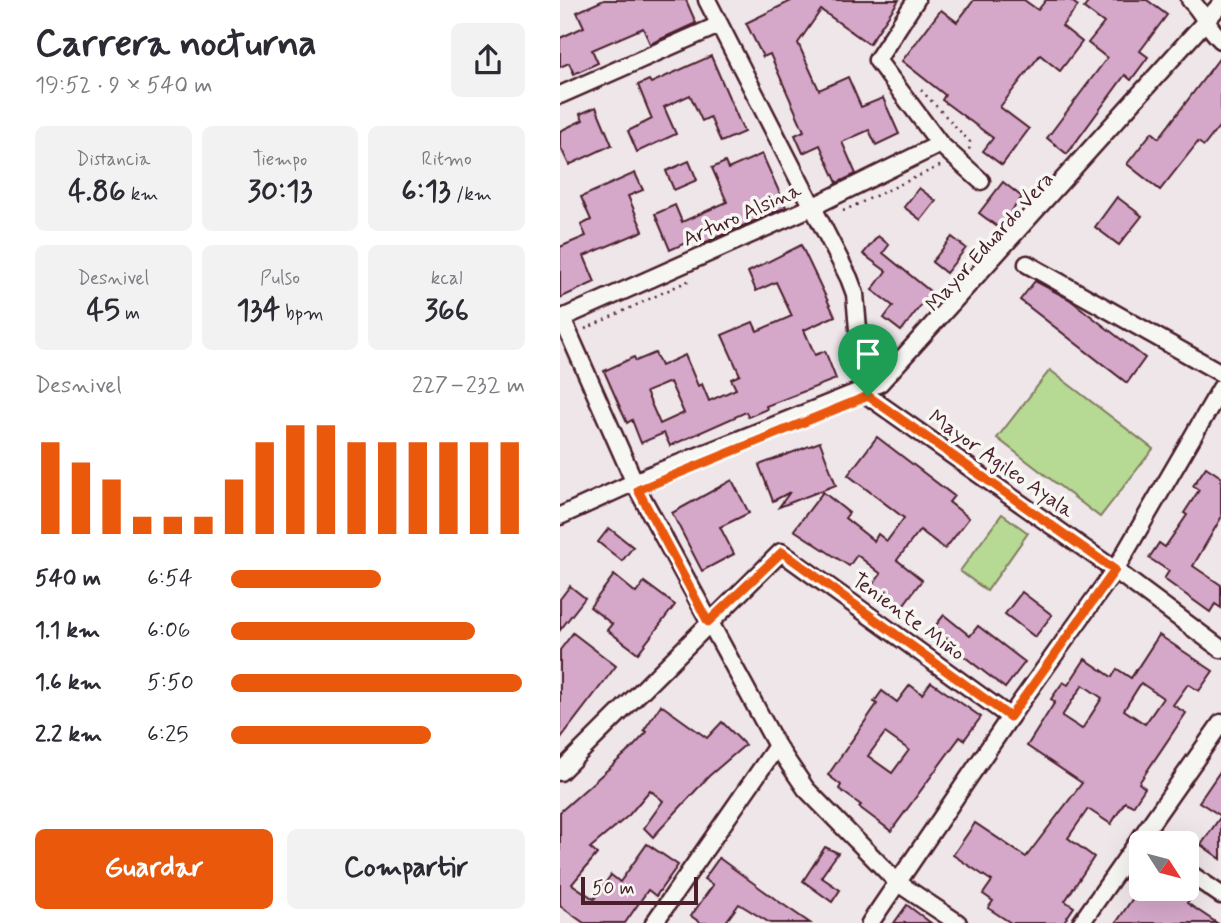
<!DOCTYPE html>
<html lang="es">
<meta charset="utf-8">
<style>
body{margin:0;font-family:Mynerve,sans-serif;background:#f2f2f3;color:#2b2b33;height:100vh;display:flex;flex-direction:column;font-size:26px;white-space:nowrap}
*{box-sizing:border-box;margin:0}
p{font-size:23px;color:#7c7c81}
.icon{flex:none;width:38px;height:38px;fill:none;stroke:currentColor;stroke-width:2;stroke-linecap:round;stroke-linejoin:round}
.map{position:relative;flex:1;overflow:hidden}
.side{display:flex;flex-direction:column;background:#fff;width:560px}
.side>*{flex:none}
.needle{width:46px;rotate:126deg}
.tools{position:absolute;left:569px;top:831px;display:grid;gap:14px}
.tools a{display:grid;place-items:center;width:70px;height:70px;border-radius:10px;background:#fff;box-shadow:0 7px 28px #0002;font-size:35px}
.scale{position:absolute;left:21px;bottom:18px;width:117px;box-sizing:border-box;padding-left:7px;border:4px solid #4a1f2b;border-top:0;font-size:19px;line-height:24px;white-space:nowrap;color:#4a1f2b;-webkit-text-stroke:5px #f6f6f2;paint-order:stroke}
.pin{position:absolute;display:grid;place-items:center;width:60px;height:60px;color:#fff;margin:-72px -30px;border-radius:50% 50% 50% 0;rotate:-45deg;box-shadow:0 0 7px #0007}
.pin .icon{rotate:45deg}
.round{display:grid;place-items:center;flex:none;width:74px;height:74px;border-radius:10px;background:#f2f2f3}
.summary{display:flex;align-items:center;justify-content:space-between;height:119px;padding:0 35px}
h1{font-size:38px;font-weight:800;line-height:52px}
.figures{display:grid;grid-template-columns:repeat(3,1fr);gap:10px;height:119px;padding:7px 35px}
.figures div{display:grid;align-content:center;border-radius:10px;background:#f2f2f3;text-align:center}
.figures b{font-size:30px;font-weight:800}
.figures small{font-size:19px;font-weight:400}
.figures p{font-size:19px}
.chart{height:196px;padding:14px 35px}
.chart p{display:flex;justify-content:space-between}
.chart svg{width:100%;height:126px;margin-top:7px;stroke:#ea580c;stroke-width:6}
.action{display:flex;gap:14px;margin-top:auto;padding:14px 35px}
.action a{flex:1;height:80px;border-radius:10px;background:#ea580c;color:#fff;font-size:28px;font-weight:800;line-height:80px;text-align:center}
.action a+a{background:#f2f2f3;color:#2b2b33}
ul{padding:0 35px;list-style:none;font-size:23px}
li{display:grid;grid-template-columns:112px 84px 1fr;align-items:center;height:52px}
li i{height:18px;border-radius:9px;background:#ea580c}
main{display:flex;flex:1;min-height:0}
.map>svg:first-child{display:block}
</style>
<main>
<section class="side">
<div class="summary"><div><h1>Carrera nocturna</h1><p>19:52 · 9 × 540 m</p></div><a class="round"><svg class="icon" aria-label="share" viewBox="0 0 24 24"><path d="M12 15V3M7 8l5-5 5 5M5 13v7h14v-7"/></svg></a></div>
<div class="figures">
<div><p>Distancia</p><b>4.86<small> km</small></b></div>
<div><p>Tiempo</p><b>30:13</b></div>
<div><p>Ritmo</p><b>6:13<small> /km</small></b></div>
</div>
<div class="figures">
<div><p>Desnivel</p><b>45<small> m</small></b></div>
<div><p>Pulso</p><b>134<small> bpm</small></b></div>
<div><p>kcal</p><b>366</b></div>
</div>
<div class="chart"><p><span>Desnivel</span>227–232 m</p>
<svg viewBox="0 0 160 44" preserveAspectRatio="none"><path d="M5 44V12M15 44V19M25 44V25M35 44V38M45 44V38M55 44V38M65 44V25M75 44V12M85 44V6M95 44V6M105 44V12M115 44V12M125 44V12M135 44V12M145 44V12M155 44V12"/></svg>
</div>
<ul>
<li><b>540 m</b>6:54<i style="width:51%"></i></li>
<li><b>1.1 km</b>6:06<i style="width:83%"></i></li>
<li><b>1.6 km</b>5:50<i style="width:99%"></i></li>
<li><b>2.2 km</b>6:25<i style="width:68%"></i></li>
</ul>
<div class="action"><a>Guardar</a><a>Compartir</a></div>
</section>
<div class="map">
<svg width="661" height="923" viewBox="0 0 661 923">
<rect width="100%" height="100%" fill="#efe6ea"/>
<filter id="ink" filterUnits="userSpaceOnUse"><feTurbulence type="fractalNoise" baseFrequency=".0143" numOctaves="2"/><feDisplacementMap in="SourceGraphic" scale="14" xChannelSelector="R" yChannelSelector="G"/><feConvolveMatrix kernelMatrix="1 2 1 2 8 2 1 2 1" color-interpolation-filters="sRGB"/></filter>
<g filter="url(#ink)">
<g fill="#b6d993" stroke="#807c5f" stroke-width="2">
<polygon points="490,370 593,449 540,517 437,438"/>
<polygon points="442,514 468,533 427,591 400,571"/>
</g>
<g fill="#d5a8ca" stroke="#4a1f2b" stroke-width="2" fill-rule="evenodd">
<polygon points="44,0 126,0 136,23 90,44 83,28 32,50 38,63 14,74 9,63 0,67 0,38 24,27 17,12"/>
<polygon points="233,0 339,0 309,44 261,10 238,43 259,90 288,77 301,107 323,98 339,134 316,145 309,130 282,142 296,174 277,183 260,145 243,153 235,135 244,131 210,54 203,57 186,23"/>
<polygon points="414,0 464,0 478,10 486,0 510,0 518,6 502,26 522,42 500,71 480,55 440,107 469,129 442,165 423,151 433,138 382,100 385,95 342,61 381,10 397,22"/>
<polygon points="530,0 587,0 607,15 580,51 588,57 571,80 565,75 507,154 487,138 547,58 528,43 544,23 524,8"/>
<polygon points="151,56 184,132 161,142 150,117 142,121 130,95 104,107 116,134 77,152 68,131 92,119 78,85 89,80 91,83"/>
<polygon points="661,56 661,124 644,146 638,142 600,190 567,164 592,132 599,138"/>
<polygon points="36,107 52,145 9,165 0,146 0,131 23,120 20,114"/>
<polygon points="202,154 226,207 144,243 141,236 110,250 95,214 115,205 122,222 167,202 152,168 165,162 168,169"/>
<polygon points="129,161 137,180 114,190 106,171"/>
<polygon points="75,173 83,190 68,196 83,231 24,256 35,282 0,298 0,247 26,236 21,225 31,220 21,197"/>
<polygon points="443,182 462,197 439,228 419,213"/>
<polygon points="359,188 376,201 361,220 344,207"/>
<polygon points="557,197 582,216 559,245 535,227"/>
<polygon points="318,236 329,245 323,253 371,292 341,331 324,318 333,306 312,290 326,271 303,254"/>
<polygon points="392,237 406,248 386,273 372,262"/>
<path d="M241,245l34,71 -31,14 11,25 10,-4 11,28 -70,27 1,3 -19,8 -2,-5 -76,34 -6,-13 -23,10 -9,-23 -5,3 -23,-52 30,-14 2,4 19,-8 6,13 24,-11 13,31 4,-2 7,17 27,-12 -5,-10 9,-4 -18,-40 31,-13 4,9 35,-15 -16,-34 -20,9 -8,-19zM110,382l14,31 -24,11 -14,-32z"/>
<polygon points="475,281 509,299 585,358 567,383 460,300"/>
<polygon points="317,437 394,496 389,502 409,518 385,549 360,530 337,560 362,580 341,608 312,586 321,574 297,555 289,566 234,530 263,492 289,513 285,518 314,541 318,534 327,541 344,518 288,475"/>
<polygon points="260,442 276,485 219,507 230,492 213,501 199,465"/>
<polygon points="646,467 661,477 661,518 633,566 661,585 661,608 655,604 650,612 604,579 609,571 589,558 599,543 605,547 627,515 624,513 639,490 633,486"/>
<polygon points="172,480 189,513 160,527 174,554 142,571 112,513"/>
<polygon points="49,528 73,547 62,561 38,542"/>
<polygon points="54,575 76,593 84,582 115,605 78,653 47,630 52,624 30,607"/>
<polygon points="10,586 25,598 0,630 0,599"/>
<polygon points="462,592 492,615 475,637 445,614"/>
<polygon points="384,615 410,636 418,626 465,662 445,688 392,647 388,653 367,636"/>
<polygon points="13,633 56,666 0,739 0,650"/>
<path d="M599,635l54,36 -14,20 -11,-7 -15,21 13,8 -47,70 6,5 -12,18 -8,-4 -14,22 -23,-15 -20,29 26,19 -29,44 9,6 -11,16h-52l-23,-15 5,-7 -10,-7 9,-13 -39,-26 22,-32 51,34 56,-74 -55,-37 28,-44 -4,-3 12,-17 5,3 17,-26 27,18 5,-8 14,9zM581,683l22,15 -18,26 -21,-14zM523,685l19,13 -20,31 -20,-13z"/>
<path d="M371,682l50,35 -17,23 -4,-3 -69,94 -32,-24 2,-2 -22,-16 2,-4 -13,-10 49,-71 -3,-2 8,-11 15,11 13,-17 12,9zM325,733l24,17 -17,23 -24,-17z"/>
<polygon points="101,705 147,738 162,722 185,745 149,776 93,837 84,828 103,801 90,790 69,815 30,848 37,854 12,884 34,899 51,875 60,882 87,844 118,865 96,896 88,890 65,923 24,923 0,906 0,812 73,747 87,732 84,730"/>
<polygon points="661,770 661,859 641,845 661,816 639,802"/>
<polygon points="265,847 278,853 261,877 280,890 272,902 243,881"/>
<polygon points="159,858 218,901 250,923 210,923 179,904 165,923 141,923 131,916 153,885 144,879"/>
<polygon points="579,889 634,889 636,890 627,903 657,923 556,923"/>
<polygon points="347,905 371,923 334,923"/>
</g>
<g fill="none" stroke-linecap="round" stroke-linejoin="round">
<defs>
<g id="minor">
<polyline points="147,0 289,278 295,294 303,388 308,396 555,570 661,649"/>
<polyline points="356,0 317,60 380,144 421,181"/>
<path d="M630,0c13,12 16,26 31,40"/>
<polyline points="0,95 159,25"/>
<polyline points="467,264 661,373"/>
<polyline points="2,318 78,490 217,746 246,789 338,883 398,923"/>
<polyline points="0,319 252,207 380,144"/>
<polyline points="0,516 88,476 320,383 661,4"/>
<polyline points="0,772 221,552 450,717"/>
<polyline points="626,871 661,895"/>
<polyline points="94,923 217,746"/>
<polyline points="310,923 450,717 555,570 661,388"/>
<polyline points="521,923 661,723"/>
</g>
</defs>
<use href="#minor" stroke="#4a1f2b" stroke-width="21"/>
<g stroke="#4a1f2b" stroke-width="2.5" stroke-dasharray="2 5" stroke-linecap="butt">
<polyline points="361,90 410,142 409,151"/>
<polyline points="283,211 382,165"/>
<polyline points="25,329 130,280"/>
</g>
<use href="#minor" stroke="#f6f6f2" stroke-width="16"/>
</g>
</g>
<g fill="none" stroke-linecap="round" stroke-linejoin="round" filter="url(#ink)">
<defs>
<polygon id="route" points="308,396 555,570 450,717 222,552 148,622 78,490"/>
</defs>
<use href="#route" stroke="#fff" stroke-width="14"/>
<use href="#route" stroke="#ea580c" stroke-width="9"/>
</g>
<g text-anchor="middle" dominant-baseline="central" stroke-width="7" stroke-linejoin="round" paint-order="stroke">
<g font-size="21" fill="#4a1f2b" stroke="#f6f6f2">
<text transform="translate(182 215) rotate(-24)">Arturo Alsina</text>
<text transform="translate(430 242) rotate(-48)">Mayor Eduardo Vera</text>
<text transform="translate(441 464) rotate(35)">Mayor Agileo Ayala</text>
<text transform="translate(348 617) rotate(36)">Teniente Miño</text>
</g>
</g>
</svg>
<div class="tools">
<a><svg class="needle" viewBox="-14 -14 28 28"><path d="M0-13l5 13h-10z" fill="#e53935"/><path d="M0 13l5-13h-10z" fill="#7c7c81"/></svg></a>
</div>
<div class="scale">50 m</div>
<div class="pin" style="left:308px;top:396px;background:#1e9e55"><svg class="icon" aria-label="arrive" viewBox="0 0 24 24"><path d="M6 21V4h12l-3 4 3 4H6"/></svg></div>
</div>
</main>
